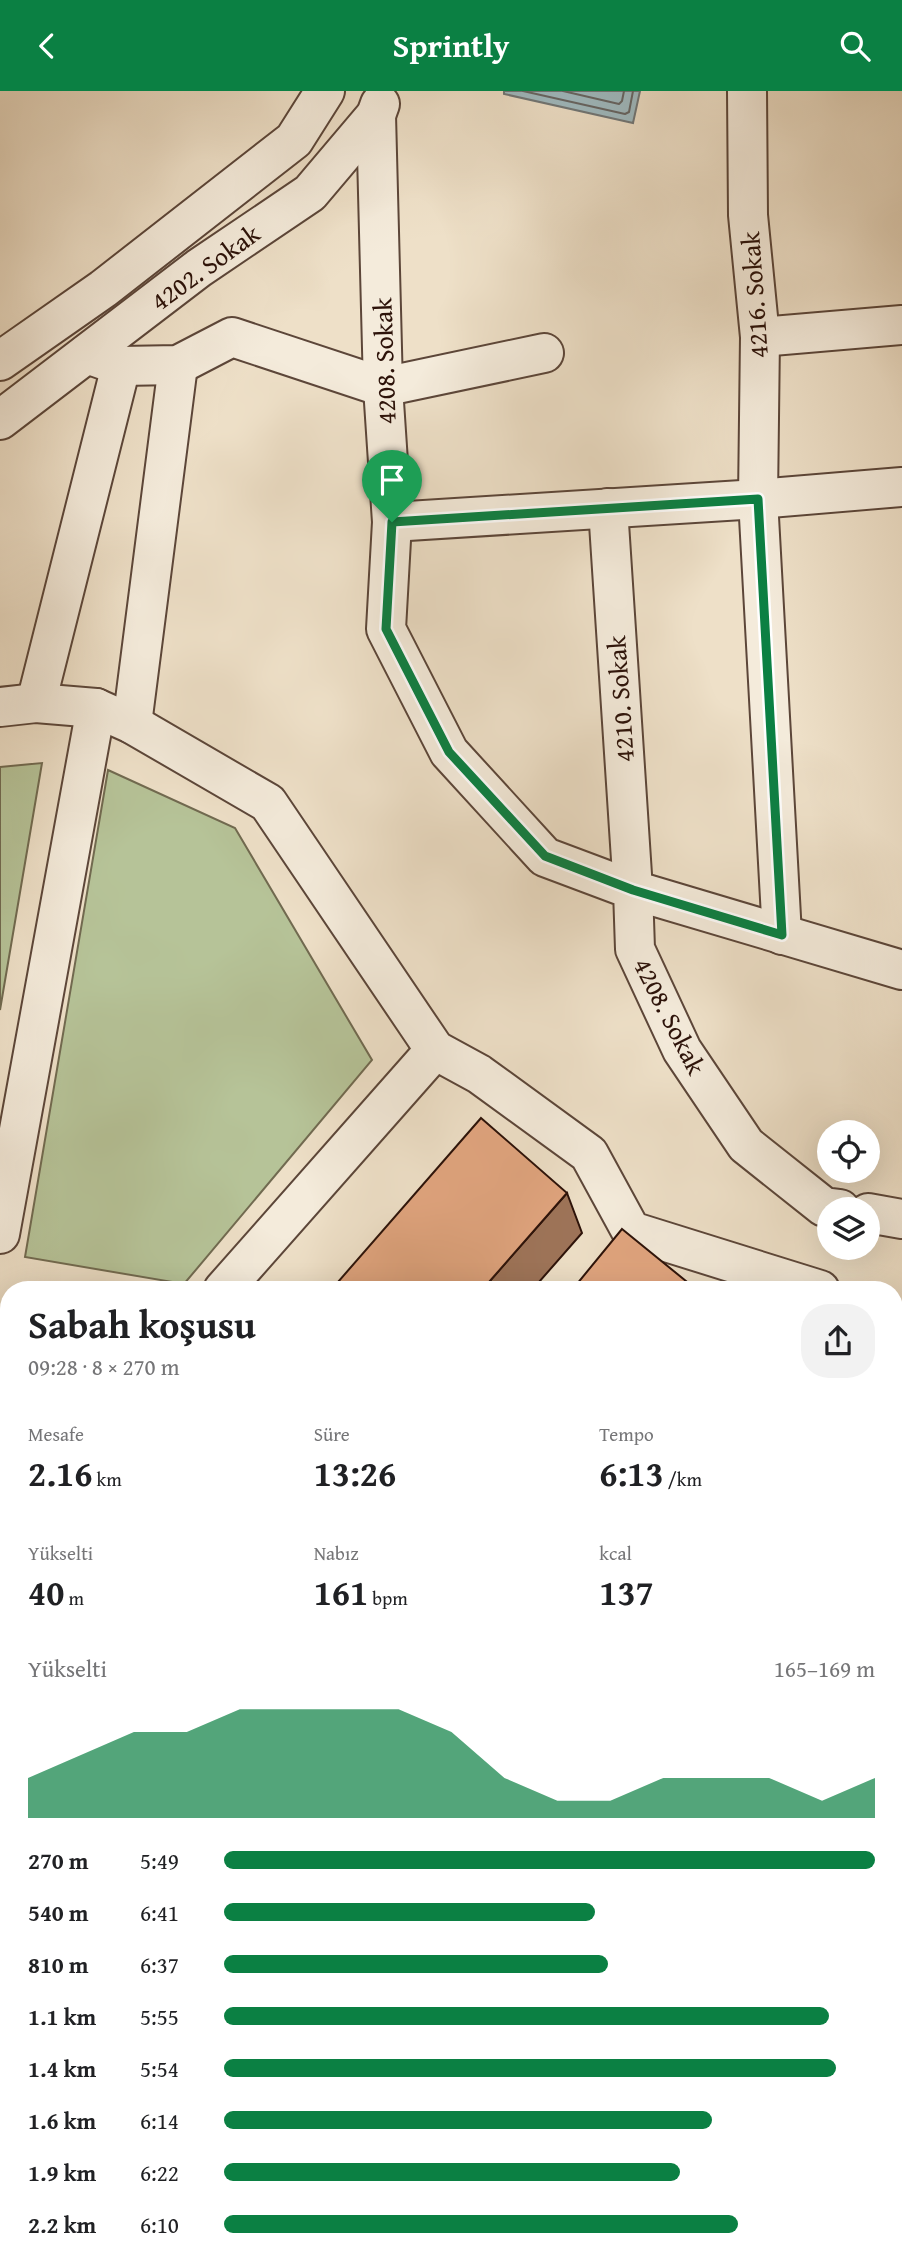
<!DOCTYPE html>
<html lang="tr">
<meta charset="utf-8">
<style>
body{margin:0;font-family:"Gentium Book Plus",serif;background:#f2f2f2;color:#202124;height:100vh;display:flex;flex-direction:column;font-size:26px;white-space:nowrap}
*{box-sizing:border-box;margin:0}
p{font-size:23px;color:#757577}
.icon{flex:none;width:38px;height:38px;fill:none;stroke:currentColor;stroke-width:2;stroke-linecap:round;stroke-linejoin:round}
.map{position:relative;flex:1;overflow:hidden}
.side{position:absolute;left:0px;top:1190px;width:903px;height:987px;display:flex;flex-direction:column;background:#fff;border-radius:28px 28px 0 0;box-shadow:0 7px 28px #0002}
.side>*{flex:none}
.controls{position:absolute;left:817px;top:1029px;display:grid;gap:14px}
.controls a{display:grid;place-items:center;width:63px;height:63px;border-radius:50%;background:#fff;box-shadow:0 7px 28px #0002;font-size:35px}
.pin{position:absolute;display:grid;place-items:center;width:60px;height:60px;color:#fff;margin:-72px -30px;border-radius:50% 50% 50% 0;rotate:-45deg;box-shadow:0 0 7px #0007}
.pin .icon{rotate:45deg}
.round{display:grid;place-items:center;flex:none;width:74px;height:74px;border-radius:28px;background:#f2f2f2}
.summary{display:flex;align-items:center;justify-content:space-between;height:119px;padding:0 28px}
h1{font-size:38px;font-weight:600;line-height:52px}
.metrics{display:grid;grid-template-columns:repeat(3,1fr);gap:10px;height:119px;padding:7px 28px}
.metrics div{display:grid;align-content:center}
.metrics b{font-size:35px;font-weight:600}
.metrics small{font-size:19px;font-weight:400}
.metrics p{font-size:19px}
.chart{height:196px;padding:14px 28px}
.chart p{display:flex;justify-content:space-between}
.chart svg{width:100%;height:126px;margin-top:7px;fill:#0b8043;opacity:.7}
ul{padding:0 28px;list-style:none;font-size:23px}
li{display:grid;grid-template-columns:112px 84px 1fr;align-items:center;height:52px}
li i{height:18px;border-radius:9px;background:#0b8043}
header{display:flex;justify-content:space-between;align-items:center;height:91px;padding:0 28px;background:#0b8043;color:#fff;font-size:32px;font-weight:600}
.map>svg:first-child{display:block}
</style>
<header><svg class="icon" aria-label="back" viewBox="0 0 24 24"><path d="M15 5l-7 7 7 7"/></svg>Sprintly<svg class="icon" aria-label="search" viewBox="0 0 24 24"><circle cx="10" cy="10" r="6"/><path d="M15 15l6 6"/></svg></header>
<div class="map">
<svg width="902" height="2177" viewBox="0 0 902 2177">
<rect width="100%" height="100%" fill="#eee0c8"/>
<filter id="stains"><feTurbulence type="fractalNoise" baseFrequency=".00286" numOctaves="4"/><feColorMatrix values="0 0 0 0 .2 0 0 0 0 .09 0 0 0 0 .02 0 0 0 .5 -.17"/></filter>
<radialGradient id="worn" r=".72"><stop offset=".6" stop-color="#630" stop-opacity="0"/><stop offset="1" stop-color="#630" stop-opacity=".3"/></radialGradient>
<g fill="#b6c398" stroke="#716a50" stroke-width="2">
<polygon points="42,672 0,919 0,676"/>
<polygon points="108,679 235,737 372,969 184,1193 25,1166"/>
</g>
<g fill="#9fbac0" stroke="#717777" stroke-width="2">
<polygon points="504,0 640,0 633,32 504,3"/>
<polygon points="902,1562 902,2177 297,2177 308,2168 894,2168 894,1569"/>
</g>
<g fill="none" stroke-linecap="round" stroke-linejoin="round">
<g stroke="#666664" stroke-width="2">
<polyline points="523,0 625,23 629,21 633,0"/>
<polyline points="563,0 619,13 622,10 624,0"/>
</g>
<defs>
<g id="minor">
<polyline points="747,0 748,124 760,246 758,408 782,844"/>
<polyline points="376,24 383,296 392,431 386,538 449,661 545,766 633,799 635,858 682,959 746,1054 824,1116 840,1118"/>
<polyline points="760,246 902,234"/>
<polyline points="87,263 121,275 178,274 232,246 383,296 544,262"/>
<polyline points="0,270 103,198 294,49 325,0"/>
<polyline points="0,329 199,177 310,102 376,24 380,13"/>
<polyline points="608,417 633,799 902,879"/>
<polyline points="392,431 758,408 902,396"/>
<polyline points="36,612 121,275"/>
<polyline points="0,616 36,612 96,617 132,633 268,712 435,959 479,983 589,1063 631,1140 820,1199"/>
<polyline points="132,633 178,274"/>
<polyline points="868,1122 902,1128"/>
<polyline points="0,1143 96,617"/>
<polyline points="223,1199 435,959"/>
<polyline points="0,1242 9,1244"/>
<polyline points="894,1253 902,1254"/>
<polyline points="894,1469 902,1461"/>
</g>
</defs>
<use href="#minor" stroke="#5c4639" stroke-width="42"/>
<use href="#minor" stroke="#f4ebdb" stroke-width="38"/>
</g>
<polygon fill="#c28e6d" stroke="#2c1209" stroke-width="2" points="0,1332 9,1333 9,1491 0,1489"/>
<polygon fill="#9e7459" stroke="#2c1209" stroke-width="2" points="567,1102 582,1142 532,1199 482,1199"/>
<g fill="#e1a57f" stroke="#2c1209" stroke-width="2">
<polygon points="481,1027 567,1102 482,1199 331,1199"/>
<polygon points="622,1138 697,1199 572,1199"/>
<polygon points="0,1332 9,1333 9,1453 0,1451"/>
</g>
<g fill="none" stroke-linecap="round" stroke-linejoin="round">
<defs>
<polygon id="route" points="758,408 782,844 633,799 545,765 449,661 386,538 392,431"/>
</defs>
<use href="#route" stroke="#fff" stroke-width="14"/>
<use href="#route" stroke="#0b8043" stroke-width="9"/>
</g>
<g text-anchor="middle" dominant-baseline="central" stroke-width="5" stroke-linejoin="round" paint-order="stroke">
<g font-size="26" fill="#2c1209" stroke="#f4ebdb">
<text transform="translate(205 176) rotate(-36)">4202. Sokak</text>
<text transform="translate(754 204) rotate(-94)">4216. Sokak</text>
<text transform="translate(384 270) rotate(-92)">4208. Sokak</text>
<text transform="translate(620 608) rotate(-94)">4210. Sokak</text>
<text transform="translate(670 925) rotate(63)">4208. Sokak</text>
</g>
</g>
<rect width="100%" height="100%" filter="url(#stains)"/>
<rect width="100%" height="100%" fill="url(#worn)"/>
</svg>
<div class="controls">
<a><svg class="icon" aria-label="locate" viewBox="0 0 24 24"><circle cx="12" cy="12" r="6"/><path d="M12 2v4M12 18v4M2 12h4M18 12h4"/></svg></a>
<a><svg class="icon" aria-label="layers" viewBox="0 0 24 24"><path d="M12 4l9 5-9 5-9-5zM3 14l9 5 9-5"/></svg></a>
</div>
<div class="pin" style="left:392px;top:431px;background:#1e9e55"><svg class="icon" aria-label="arrive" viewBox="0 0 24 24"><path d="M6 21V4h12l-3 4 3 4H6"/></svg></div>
<section class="side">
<div class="summary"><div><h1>Sabah koşusu</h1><p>09:28 · 8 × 270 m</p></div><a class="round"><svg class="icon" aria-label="share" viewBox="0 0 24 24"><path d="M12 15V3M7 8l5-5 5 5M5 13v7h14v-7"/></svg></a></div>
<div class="metrics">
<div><p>Mesafe</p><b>2.16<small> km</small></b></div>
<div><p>Süre</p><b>13:26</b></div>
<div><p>Tempo</p><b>6:13<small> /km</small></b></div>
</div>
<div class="metrics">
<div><p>Yükselti</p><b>40<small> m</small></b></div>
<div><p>Nabız</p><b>161<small> bpm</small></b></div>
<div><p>kcal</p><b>137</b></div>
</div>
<div class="chart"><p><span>Yükselti</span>165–169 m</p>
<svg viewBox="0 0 160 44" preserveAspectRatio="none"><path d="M0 44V30L10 22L20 14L30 14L40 6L50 6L60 6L70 6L80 14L90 30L100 38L110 38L120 30L130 30L140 30L150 38L160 30V44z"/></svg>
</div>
<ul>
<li><b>270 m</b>5:49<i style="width:100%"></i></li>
<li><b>540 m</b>6:41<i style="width:57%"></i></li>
<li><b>810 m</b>6:37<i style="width:59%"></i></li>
<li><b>1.1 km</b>5:55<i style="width:93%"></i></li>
<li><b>1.4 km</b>5:54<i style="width:94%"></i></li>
<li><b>1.6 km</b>6:14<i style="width:75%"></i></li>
<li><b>1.9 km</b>6:22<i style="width:70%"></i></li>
<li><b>2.2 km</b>6:10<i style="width:79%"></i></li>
</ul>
</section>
</div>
